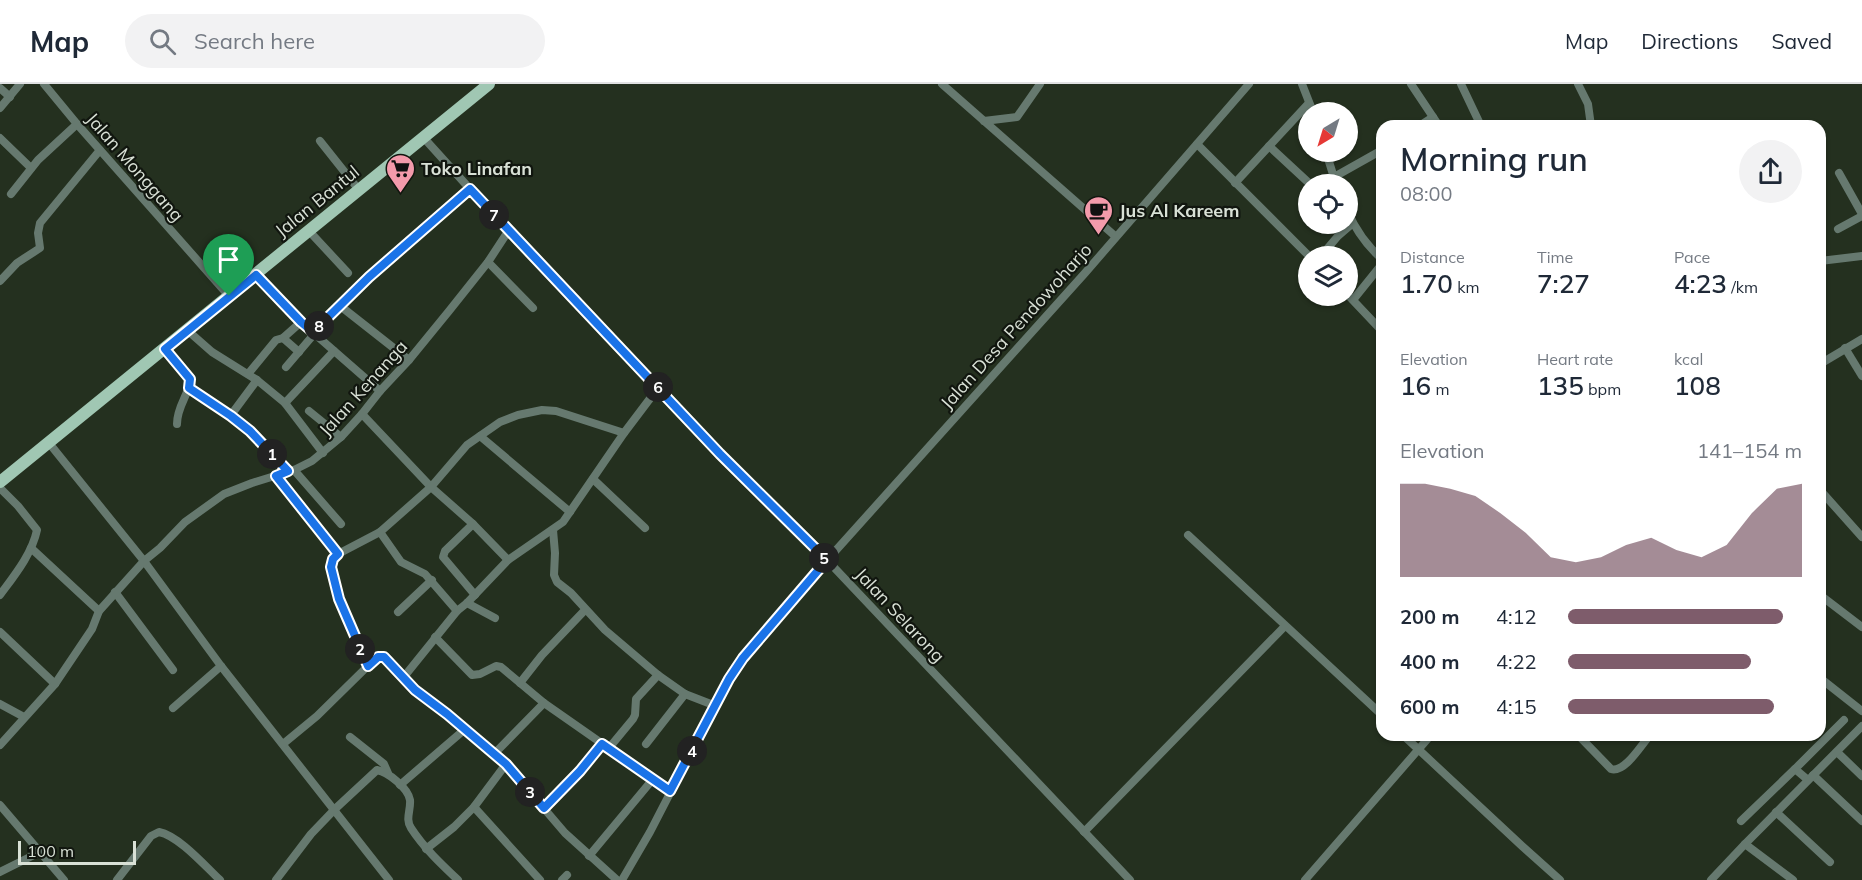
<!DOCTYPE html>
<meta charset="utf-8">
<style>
body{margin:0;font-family:Mulish,sans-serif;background:#f2f2f3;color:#1f2937;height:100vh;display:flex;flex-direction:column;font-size:22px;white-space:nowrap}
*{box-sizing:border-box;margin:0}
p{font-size:20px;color:#747a83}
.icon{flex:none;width:33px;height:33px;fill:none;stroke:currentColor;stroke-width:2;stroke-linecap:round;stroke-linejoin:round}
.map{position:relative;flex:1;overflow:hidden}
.sheet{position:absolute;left:1376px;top:36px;width:450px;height:621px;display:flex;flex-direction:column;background:#fff;border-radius:18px;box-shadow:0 2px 4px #0004}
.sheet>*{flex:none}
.needle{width:39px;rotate:218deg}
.tools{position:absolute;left:1298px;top:18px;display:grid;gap:12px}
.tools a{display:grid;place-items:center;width:60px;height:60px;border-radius:50%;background:#fff;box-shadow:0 2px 4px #0004;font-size:30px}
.scale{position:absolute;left:18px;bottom:15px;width:118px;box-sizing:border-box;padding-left:6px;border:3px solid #d9e1d6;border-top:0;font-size:16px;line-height:21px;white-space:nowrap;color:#d9e1d6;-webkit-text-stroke:4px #11160f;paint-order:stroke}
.pin{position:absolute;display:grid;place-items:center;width:51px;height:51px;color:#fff;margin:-62px -26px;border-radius:50% 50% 50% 0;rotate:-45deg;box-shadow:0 0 6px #0007}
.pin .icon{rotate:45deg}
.km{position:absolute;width:30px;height:30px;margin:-15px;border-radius:50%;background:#222;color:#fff;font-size:16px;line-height:30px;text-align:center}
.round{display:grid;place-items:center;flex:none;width:63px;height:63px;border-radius:32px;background:#f2f2f3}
.overview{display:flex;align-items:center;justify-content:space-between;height:102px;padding:0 24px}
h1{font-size:33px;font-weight:600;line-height:45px}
.figures{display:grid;grid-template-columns:repeat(3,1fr);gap:9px;height:102px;padding:6px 24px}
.figures div{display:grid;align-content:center}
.figures b{font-size:26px;font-weight:600}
.figures small{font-size:16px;font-weight:400}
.figures p{font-size:16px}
.chart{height:168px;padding:12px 24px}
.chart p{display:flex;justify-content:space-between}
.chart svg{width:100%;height:108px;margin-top:6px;fill:#7e5c6b;opacity:.7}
ul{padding:0 24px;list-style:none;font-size:20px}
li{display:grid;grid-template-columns:96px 72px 1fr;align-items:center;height:45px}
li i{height:15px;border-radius:8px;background:#7e5c6b}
header{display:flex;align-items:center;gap:36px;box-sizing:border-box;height:84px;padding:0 30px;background:#fff;border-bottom:2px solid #e0e1e3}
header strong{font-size:28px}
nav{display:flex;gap:33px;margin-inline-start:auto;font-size:21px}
.search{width:420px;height:54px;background:#f2f2f3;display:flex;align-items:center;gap:15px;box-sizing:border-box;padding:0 21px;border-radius:33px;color:#747a83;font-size:22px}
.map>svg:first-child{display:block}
</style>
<header>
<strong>Map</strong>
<div class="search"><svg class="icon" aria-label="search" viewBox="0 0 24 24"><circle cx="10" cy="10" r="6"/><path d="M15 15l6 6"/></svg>Search here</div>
<nav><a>Map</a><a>Directions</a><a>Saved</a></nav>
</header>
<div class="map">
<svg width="1862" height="796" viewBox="0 0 1862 796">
<rect width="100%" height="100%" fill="#24301f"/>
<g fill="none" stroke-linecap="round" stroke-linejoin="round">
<g stroke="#66796f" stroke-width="8">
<polyline points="44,0 77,40 229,212"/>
<polyline points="942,0 1115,152"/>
<polyline points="1302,0 1313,28"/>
<polyline points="1411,0 1439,42"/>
<polyline points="1461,0 1481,42"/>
<polyline points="1578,0 1588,20 1591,42"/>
<polyline points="0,4 10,13"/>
<polyline points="0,24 20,0"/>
<polyline points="984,37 1017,33 1040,0"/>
<polyline points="1419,42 1433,33"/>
<polyline points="423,53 470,105 720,370 827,476 1130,796"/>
<polyline points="0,54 31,84"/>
<polyline points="320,57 359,106"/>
<polyline points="1197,60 1309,172"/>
<polyline points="1269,62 1310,100"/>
<polyline points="1326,68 1336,100"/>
<polyline points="1839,89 1862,130"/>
<polyline points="1334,93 1382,66"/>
<polyline points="1235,99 1309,19"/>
<polyline points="11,110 38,76 77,40"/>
<path d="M1347,126c8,19 19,35 35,49"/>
<polyline points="1838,145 1862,132"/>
<polyline points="309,147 348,189"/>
<polyline points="1321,172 1338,152 1353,139"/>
<polyline points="1820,177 1862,172"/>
<polyline points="488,178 533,224"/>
<polyline points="256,191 301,238 380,307"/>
<polyline points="0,197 17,179 40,164 38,149 40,139 100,66"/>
<polyline points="1347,210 1382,247"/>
<polyline points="1353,216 1382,180"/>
<polyline points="339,221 409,276"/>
<polyline points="187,246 212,268 257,296 285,319 323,369"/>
<path d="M313,248c49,-51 103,-96 157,-143"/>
<polyline points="283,254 299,268"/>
<polyline points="1845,264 1862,292"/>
<path d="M165,265l25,30c0,15 -13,26 -13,45"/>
<polyline points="1820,280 1862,255"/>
<polyline points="286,283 315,249"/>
<polyline points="248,290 276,256 283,254 301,238"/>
<polyline points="189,304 231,331 250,347 288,387"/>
<polyline points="285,319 334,267"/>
<polyline points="309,327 341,353"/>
<polyline points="362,330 431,403 473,440 508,476"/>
<polyline points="231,331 257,296"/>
<polyline points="480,352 570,428"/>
<polyline points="49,359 144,477 221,582 389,796"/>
<polyline points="294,386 341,440"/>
<polyline points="276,392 338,470"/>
<polyline points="593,395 645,444"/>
<path d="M0,404l18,18 19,24c-5,24 -23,46 -37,65"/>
<polyline points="1820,406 1862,453"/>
<polyline points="473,440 445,467 443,473 475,511"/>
<polyline points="553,446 555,469 554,491 557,498 571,509 605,546 658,591 685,610 716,622"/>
<polyline points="380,448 401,478 425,490 457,527"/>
<polyline points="1188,451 1382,631"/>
<polyline points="31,464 99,527"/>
<polyline points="115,508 173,586"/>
<polyline points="1820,511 1862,543"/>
<polyline points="467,519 495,534"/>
<polyline points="398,528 432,496"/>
<polyline points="0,548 55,600"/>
<polyline points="435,553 472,591 480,590 496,582 501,583 544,619 670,707"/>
<polyline points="367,582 339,515 331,483 333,475 338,470 380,448 431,403 467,361 500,338 518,331 542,326 556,327 624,349"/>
<polyline points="403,594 457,527 467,519 508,476 563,438 624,349 658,304"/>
<polyline points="1820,594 1862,627"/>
<polyline points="520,599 542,571 585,526"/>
<polyline points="0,620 24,633"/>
<polyline points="173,624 221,582"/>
<polyline points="1403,651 1522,762 1560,796"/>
<path d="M1578,651l33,34c14,4 30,-24 39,-34"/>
<polyline points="350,653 384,680 388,689"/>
<polyline points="283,660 317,632 376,574 384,573 415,606 447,630 506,680 565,749 617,796"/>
<polyline points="646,660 685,610"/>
<polyline points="0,661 55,600 92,545 99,527 144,477 160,464 185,438 224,410 252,399 294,386 312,377 341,353 362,330 380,307 409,276 449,227 488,178 509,146"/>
<polyline points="609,664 633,635 635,631 636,615 658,591"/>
<polyline points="1837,668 1862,692"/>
<polyline points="494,670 544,619"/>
<polyline points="1813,691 1862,737"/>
<polyline points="1808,696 1795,685 1844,636"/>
<polyline points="400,701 464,646"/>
<polyline points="0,721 64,796"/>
<polyline points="474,723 540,796"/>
<polyline points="544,724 580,687 602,660"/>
<polyline points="1776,728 1830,778"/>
<polyline points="1741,737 1795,685"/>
<polyline points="1084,748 1285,542"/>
<polyline points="1745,760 1793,796"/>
<polyline points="426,765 454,743 474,723 506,680"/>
<polyline points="589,772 653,695"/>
<polyline points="0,788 40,768"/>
<path d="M117,796l34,-44 8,-4c20,4 46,34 61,48"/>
<path d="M276,796l35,-46 24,-25 42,-39c11,2 31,18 33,30 1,10 -5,19 1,28 13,20 30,36 47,52"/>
<polyline points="562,796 567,791"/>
<polyline points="622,796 650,748 729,595 760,552 803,503 1085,189 1249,0"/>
<polyline points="1305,796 1431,651"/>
<polyline points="1711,796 1745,760 1862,642"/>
</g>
<polyline stroke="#a0c7b3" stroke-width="12" points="0,398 489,0"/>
</g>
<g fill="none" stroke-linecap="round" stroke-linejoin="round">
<defs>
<polygon id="route" points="470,105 720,370 827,476 743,574 729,595 670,707 602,660 580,687 544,724 506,680 447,630 415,606 384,573 378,573 368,582 339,515 331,483 333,475 338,470 276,392 288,387 250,347 231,332 189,304 190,295 165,265 256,191 301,238 313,248 369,193"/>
</defs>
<use href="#route" stroke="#fff" stroke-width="12"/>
<use href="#route" stroke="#1a73e8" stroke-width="8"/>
</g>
<defs>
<symbol id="supermarket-pin" viewBox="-11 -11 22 30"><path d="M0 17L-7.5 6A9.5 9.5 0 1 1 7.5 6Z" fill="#f39aab" stroke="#11160f"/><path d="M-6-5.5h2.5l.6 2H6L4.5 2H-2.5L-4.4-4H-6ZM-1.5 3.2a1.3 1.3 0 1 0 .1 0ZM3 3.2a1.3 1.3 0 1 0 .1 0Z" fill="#111"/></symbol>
<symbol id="cafe-pin" viewBox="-11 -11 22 30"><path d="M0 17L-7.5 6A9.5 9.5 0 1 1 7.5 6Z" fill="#f39aab" stroke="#11160f"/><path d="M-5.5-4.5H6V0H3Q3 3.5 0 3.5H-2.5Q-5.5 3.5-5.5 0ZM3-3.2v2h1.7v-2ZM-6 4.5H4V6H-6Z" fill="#111"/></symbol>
</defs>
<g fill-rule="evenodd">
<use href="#supermarket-pin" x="384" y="68" width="33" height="45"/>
<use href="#cafe-pin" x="1082" y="110" width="33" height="45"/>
</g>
<g text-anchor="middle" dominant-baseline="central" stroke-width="4.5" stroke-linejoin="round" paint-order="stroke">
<g font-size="18" fill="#d9e1d6" stroke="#11160f">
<text transform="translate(135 83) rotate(49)">Jalan Monggang</text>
<text transform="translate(317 117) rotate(-39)">Jalan Bantul</text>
<text transform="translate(1016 242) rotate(-48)">Jalan Desa Pendowoharjo</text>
<text transform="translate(363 304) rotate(-48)">Jalan Kenanga</text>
<text transform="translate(900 531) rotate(47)">Jalan Selarong</text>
</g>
<g font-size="18" font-weight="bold" fill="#d9e1d6" stroke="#11160f" text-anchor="start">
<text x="421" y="84">Toko Linafan</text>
<text x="1119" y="126">Jus Al Kareem</text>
</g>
</g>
</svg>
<div class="tools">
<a><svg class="needle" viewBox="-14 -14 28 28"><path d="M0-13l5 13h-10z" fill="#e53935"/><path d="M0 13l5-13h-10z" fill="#747a83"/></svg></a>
<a><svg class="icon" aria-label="locate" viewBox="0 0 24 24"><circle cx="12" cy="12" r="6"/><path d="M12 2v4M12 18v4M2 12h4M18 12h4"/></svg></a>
<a><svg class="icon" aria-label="layers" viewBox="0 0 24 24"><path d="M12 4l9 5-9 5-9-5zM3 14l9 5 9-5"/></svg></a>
</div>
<div class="scale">100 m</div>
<div class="pin" style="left:229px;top:212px;background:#1e9e55"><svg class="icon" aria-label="arrive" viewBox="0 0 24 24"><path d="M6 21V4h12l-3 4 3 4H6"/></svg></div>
<b class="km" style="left:272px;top:370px">1</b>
<b class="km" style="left:360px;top:565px">2</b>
<b class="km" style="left:530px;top:708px">3</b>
<b class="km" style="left:692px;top:667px">4</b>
<b class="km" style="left:824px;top:474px">5</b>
<b class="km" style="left:658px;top:303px">6</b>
<b class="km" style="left:494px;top:131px">7</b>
<b class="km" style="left:319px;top:242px">8</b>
<section class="sheet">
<div class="overview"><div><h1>Morning run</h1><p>08:00</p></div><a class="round"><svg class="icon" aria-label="share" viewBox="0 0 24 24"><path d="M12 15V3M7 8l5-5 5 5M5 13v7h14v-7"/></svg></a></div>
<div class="figures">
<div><p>Distance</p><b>1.70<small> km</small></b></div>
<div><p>Time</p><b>7:27</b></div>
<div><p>Pace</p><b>4:23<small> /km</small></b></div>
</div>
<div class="figures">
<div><p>Elevation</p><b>16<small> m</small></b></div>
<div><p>Heart rate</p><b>135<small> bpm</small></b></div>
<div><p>kcal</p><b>108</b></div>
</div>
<div class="chart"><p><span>Elevation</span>141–154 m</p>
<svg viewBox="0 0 160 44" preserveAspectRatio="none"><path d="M0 44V6L10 6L20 8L30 11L40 18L50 26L60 36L70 38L80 36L90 31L100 28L110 33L120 36L130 31L140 18L150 8L160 6V44z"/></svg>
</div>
<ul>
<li><b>200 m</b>4:12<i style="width:92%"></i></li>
<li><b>400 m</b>4:22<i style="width:78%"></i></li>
<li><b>600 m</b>4:15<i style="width:88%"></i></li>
</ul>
</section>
</div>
